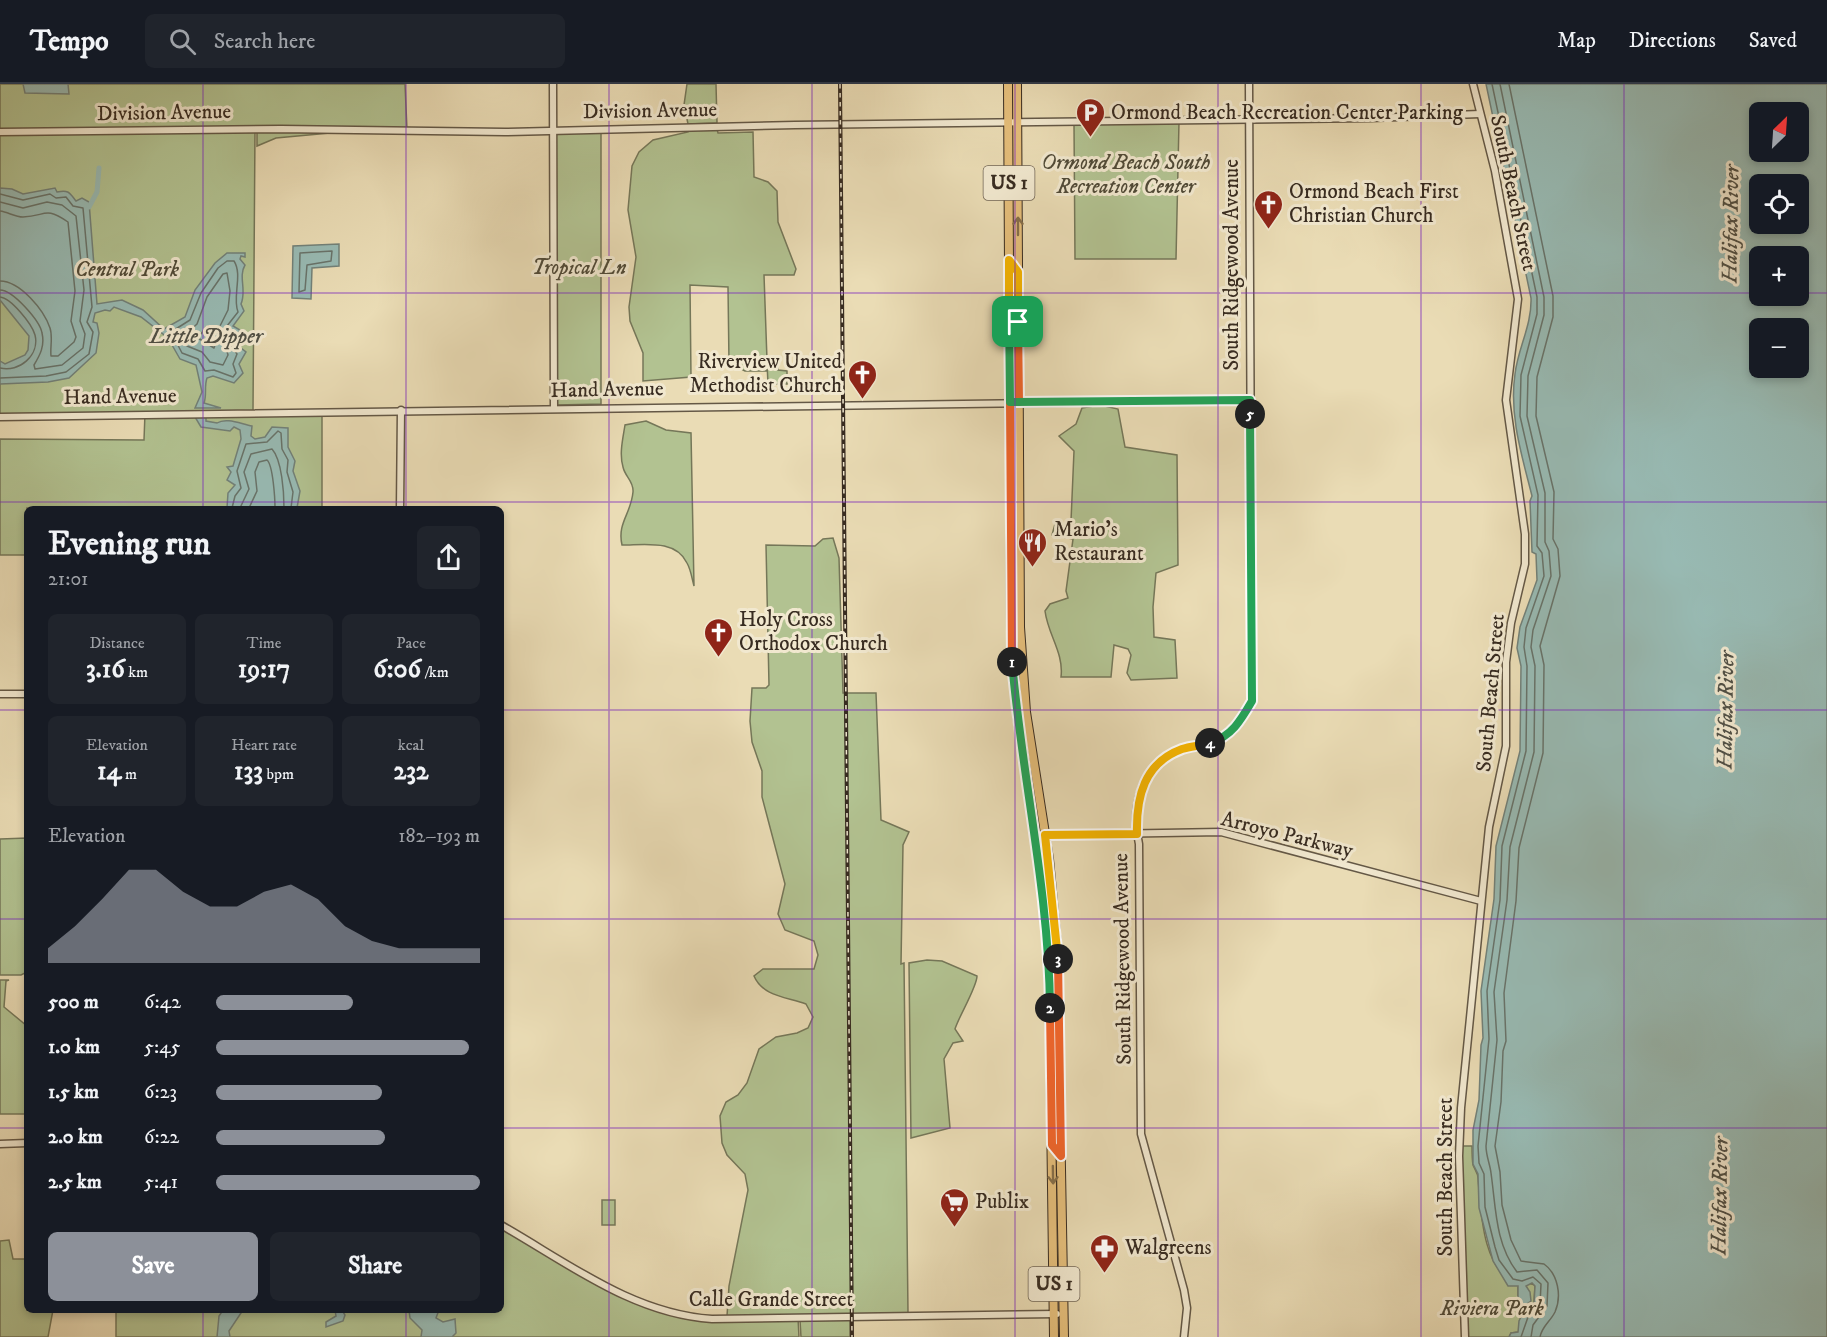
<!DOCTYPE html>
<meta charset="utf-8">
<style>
body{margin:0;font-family:"IM FELL DW Pica",serif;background:#20242c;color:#f1f3f6;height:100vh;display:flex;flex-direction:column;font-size:22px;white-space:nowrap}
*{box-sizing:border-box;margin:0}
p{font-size:20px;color:#9ea1a6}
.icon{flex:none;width:33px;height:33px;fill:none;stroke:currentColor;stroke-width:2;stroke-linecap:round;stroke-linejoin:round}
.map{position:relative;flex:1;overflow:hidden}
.panel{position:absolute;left:24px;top:422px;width:480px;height:807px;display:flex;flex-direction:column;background:#171b24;border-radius:9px;box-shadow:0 3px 9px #0003}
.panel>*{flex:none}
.needle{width:39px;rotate:25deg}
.controls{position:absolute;left:1749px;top:18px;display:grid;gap:12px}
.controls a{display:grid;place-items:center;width:60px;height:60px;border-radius:9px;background:#171b24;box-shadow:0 3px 9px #0003;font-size:30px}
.pin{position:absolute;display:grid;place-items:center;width:51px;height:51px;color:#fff;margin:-26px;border-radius:12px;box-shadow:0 3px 9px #0006}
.km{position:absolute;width:30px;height:30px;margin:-15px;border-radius:50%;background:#222;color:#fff;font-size:16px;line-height:30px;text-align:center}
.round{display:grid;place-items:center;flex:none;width:63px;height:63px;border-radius:9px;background:#20242c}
.overview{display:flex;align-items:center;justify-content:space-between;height:102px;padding:0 24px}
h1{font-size:33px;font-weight:700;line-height:45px}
.stats{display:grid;grid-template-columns:repeat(3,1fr);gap:9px;height:102px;padding:6px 24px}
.stats div{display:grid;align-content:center;border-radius:9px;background:#20242c;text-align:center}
.stats b{font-size:26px;font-weight:700}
.stats small{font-size:16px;font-weight:400}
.stats p{font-size:16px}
.chart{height:168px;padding:12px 24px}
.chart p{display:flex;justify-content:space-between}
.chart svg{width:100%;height:108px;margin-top:6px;fill:#8c9099;opacity:.7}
.primary-button{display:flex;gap:12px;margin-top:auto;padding:12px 24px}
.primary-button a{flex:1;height:69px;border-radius:9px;background:#8c9099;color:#fff;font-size:24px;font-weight:700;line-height:69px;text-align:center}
.primary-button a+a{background:#20242c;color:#f1f3f6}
ul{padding:0 24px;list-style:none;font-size:20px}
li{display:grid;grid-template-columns:96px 72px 1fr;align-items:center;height:45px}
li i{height:15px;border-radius:8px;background:#8c9099}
header{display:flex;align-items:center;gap:36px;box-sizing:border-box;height:84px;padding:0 30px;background:#171b24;border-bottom:2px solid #363941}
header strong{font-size:28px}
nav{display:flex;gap:33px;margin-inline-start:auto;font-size:21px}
.search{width:420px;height:54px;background:#20242c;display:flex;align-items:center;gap:15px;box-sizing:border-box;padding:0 21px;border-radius:9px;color:#9ea1a6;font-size:22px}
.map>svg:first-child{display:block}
</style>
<header>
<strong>Tempo</strong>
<div class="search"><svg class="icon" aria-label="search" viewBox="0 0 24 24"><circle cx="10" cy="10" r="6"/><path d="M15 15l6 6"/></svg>Search here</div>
<nav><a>Map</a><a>Directions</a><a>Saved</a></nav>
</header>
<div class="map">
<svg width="1827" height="1253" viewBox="0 0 1827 1253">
<rect width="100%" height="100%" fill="#eadcb5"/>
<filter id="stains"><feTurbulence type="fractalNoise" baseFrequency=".00333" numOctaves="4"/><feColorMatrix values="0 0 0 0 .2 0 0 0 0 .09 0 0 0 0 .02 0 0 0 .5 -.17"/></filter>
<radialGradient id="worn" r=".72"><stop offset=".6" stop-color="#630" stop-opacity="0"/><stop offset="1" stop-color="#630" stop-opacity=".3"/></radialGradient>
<g fill="#b2c291" stroke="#757759" stroke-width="1.5">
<polygon points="0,0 405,0 407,46 255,45 253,327 322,327 322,424 27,424 27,471 0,471 0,355 144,356 145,329 0,332"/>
<polygon points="687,0 716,0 717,39 688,40 684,21"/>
<polygon points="1179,38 1176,175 1075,175 1074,40"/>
<polygon points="688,45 717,45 718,49 753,48 754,93 768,98 777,107 778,138 796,185 794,191 764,191 767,276 778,277 778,286 787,287 787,300 768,300 767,279 766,287 745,287 729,279 728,203 690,201 691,293 643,297 643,269 630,237 629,223 636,173 628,126 632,82 639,68 653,56 688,48"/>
<polygon points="601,46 601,320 556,321 556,48"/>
<polygon points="257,48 341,48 276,54 257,62"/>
<path d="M1100,321l18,4 7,38 52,8 1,110 -22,8 -3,34 1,30 21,3 2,38 -46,2 -4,-7 4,-18 -3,-6 -14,-4 -3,32h-50c3,-24 -13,-42 -16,-66l5,-7 18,-6 -2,-7 7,-52 -21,-4 3,-11 11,1 5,-4 3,-70 -15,-15 17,-12 6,-16z"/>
<path d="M646,337l20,9 25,3 3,153c-2,-7 -3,-16 -7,-23 -11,-24 -43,-18 -65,-18 -5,-22 9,-31 11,-53 1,-11 -8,-15 -10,-25 -4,-13 0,-29 2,-42z"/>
<path d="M833,454l6,20 4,135h33l5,127 28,12 -6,13 -2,119 3,-1 4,350 -181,3 2,-30 19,-96 -3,-16 -18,-19 -5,-12 -2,-27 6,-14 12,-7 9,-12 12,-34 17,-12 21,-4 11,-5 5,-11 -7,-13c-18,-7 -43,-7 -52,-28l9,-7h51l4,-14 -4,-14 -29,-11 -7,-16 7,-30 -23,-87v-26l-10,-29 -2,-21 2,-33h14l3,-3 -3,-140 49,1 8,-7z"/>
<polygon points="27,754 27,888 21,891 0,891 0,755"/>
<path d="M927,876l15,1 35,15c0,11 -18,40 -22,53l8,12 -10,2 -9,16 6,69 -39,10 -2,-175z"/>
<polygon points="0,896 9,896 6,897 4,923 27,942 27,1030 0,1030"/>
<path d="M1460,1062h12c0,6 0,13 1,19 2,5 5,8 5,13 3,35 4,92 40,107v13l5,8 6,-14 -3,-6 2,-3 7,2 -1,18c-9,10 -15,14 -15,29l-8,1 -2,4h-44z"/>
<rect x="602" y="1116" width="13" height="25"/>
<polygon points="501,1140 610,1204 686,1235 798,1234 799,1253 116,1253 116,1226 501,1226"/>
<polygon points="9,1156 13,1175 27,1175 27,1226 53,1226 48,1253 0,1253 0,1157"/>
<polygon points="850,1235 850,1253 801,1253 800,1236"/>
</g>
<g fill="#98bab3" stroke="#728179" stroke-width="1.5" fill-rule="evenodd">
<polygon points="23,0 68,0 69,10 25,9"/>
<path d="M1486,0h341v1253h-318l2,-4 7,-1 1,-11 5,-11h4l6,-7 1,-17 -3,-3 -6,3 4,6 1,9 -8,6 -5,-9v-12h-10l-15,-25 -14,-53 -1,-34 -5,-10v-34l6,-30 2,-55 2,-7 -2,-47 13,-92 2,-53 24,-95 1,-85 -4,-18 3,-21 17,-47 -1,-26 -4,-2 -2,-51 2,-5c-10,-40 -23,-80 -17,-122 3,-26 17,-49 16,-76zM1798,28v40h-38v-40zM1798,100v40h-38v-40zM1760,172h38v40h-38zM1798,244v40h-38v-40z"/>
<path d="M0,104l12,1 11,5 32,-6 2,4c12,-2 12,0 19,9l6,-3 7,4 8,102 25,-4 21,10 21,19 21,-12 10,-27 20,-27 12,-10h18v4l-4,-1 -1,3 5,6c-7,12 2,25 -4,39l3,7 -11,15 7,4 -2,4 4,7 -5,4 9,7 -7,12 4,9 -9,10 -21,-7 -6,2c-3,8 0,17 -3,25l17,5h-26l7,-16 -6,-27 -16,-6 -12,-21 -27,-21 -27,-10 -4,4 -5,-1 -10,3 -2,9 4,1 2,10 -3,20 -27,25 -21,4 -48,2v-23l5,3 20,-9 3,-5 1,-14 -29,-36z"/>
<polygon points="339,160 339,182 312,184 311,215 292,214 293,162"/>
<path d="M195,333h11v4l11,2c9,-6 24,1 35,3l-1,10 4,3 10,-2 7,-10 16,1v19l7,14 -2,10 7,20 -3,17h-70l1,-15 7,-8 -8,-5 4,-8 -4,-5 6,-1 8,-27 -1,-9 -6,-3 -4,4 -29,-4z"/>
<polygon points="223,1226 243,1226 229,1247 230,1253 217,1253 219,1232"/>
<polygon points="335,1226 342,1226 345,1231 343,1237 326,1243 326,1238 336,1232"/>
<polygon points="409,1226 439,1226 436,1234 443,1238 455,1235 456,1249 452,1253 421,1253 422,1246 410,1234"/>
</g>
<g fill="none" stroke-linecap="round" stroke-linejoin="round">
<g stroke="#68736a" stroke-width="1.5">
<polyline points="1492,0 1537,213 1537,230 1521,291 1520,332 1538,411 1537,462 1542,469 1544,492 1526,544 1524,563 1527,582 1526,667 1502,762 1500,816 1487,907 1489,955 1478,1062 1479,1079 1484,1090 1485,1123 1495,1163 1499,1176 1513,1195 1522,1197 1533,1193 1541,1200 1540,1221 1528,1233 1521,1253"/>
<path d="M1500,0l44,213v18l-16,61 -1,40 18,77v49l4,9 2,25 -18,54 -2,17 4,19 -1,86 -24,95 -3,53 -13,92 3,48 -11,106c0,10 4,18 5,27 5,35 4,70 26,99l20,-2 11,13 -1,23 -14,19 -2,12"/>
<path d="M1509,0l44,212v21l-16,60 -1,39 18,76 -1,47 5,10 2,27 -20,70 4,19 -1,88 -24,95 -3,53 -12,92 2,48 -3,10 -2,51 -6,44 5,26 2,33 9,35 10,21 23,3c14,10 18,32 11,48 -5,10 -13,14 -15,25"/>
<polyline points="0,110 23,116 50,110 56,114 66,113 73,122 83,124 92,223 87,238 93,248 89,270 66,288 46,292 0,294"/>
<path d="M0,118l23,6 24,-6 15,3 14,11 8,74 -4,31 5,13 -2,14 -21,17 -27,4 -1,-4c6,-10 11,-19 8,-32 -2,-12 -29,-43 -42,-43"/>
<path d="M0,127c8,1 15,6 23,6 24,-1 21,-11 45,5l7,69 -4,30 5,16 -2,5 -16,14h-7c-1,-9 2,-19 -1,-28 -6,-18 -30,-47 -50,-47"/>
<polygon points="332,167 331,177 307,181 305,206 299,208 300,169"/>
<path d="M227,177h7c9,14 -2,36 4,51l-11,14 7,13 -2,8 5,7 -4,10 3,9 -3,4 -19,-7 -9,1 -7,-12 -16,-6 -11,-21 19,-12 11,-27 17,-25z"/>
<polygon points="227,189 230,207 228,226 220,242 228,271 223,281 210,278 202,268 187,262 183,253 197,240 207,213 223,190"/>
<path d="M0,213c11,1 32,27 35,38 5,20 -16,38 -35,33"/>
<polygon points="209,242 216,258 214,264 198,254 206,243"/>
<polyline points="232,424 235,412 241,404 237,387 246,360 267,358 278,347 281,349 282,365 288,376 287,388 293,408 291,424"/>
<path d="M240,424l9,-19 -5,-17 7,-18 21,-5c10,11 12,44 12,59"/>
<path d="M249,424l8,-17 -2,-19 4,-10 8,-2c6,5 8,39 8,48"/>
</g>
<polyline stroke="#98bab3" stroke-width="5" points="89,123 97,108 99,84"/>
<defs>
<g id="minor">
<polyline points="553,0 554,324"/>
<polyline points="0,48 281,45 505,48 795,41 1371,34 1480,30"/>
<polyline points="0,333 1249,316"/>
<polyline points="400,424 401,326"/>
<polyline points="0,610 27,610"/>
<polyline points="1045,751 1221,748 1481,817"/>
<polyline points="0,1060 27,1059"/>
<path d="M501,1141c67,38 132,89 211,94l345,-5"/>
<path d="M1184,1253l3,-29 -3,-18 -43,-156 -2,-290c-9,-38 3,-82 44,-95 15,-5 31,-5 44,-14 12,-8 18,-22 25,-34l-3,-617"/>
<polyline points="1465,1253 1459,1072 1461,1024 1489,743 1506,662 1506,578 1511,539 1525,480 1525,450 1506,316 1518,215 1495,87 1473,0"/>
</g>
<g id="major">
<polyline points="1008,0 1011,548 1018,638 1040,775 1049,875 1054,1253"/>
<polyline points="1017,0 1020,543 1026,628 1049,775 1057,861 1064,1253"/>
</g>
</defs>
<use href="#minor" stroke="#645846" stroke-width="9"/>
<use href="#major" stroke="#382c21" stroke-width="10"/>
<use href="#minor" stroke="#f1e8cf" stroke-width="6"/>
<use href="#major" stroke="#e5be7a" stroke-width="8"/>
<defs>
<polyline id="rail" points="840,0 852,1253"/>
</defs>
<use href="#rail" stroke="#382c21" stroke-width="4"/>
<use href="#rail" stroke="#f1e8cf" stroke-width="1.5" stroke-dasharray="4.5" stroke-linecap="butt"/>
</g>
<defs><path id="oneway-shaft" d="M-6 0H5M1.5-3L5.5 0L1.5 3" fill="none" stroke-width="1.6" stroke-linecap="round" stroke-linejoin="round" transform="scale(1.5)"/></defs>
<g stroke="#866e49">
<use href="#oneway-shaft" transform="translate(1018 142) rotate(-90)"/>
<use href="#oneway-shaft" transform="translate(1053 1091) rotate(89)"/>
</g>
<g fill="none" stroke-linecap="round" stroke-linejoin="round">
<defs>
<polyline id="split-1" points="1012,578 1010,318 1019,318 1018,238"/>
<path id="split-2" d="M1012,578c10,116 37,229 38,346"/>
<polyline id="split-3" points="1050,924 1052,1061 1061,1072 1058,875"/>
<path id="split-4" d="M1058,875l-13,-124 92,-1c-1,-37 7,-71 45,-85 9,-3 18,-3 28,-6"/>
<path id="split-5" d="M1210,659c22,-7 31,-23 42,-42l-2,-287"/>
<polyline id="split-6" points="1009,224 1010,318 1250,316 1250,330"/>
<polyline id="split-7" points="1009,224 1009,176 1018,188 1018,238"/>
</defs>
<use href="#split-1" stroke="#fff" stroke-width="12"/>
<use href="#split-2" stroke="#fff" stroke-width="12"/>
<use href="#split-3" stroke="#fff" stroke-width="12"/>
<use href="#split-4" stroke="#fff" stroke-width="12"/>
<use href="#split-5" stroke="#fff" stroke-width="12"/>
<use href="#split-6" stroke="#fff" stroke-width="12"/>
<use href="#split-7" stroke="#fff" stroke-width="12"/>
<use href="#split-1" stroke="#f0652b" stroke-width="8"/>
<use href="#split-2" stroke="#22a559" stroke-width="8"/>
<use href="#split-3" stroke="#f0652b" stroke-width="8"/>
<use href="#split-4" stroke="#f5b400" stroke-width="8"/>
<use href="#split-5" stroke="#22a559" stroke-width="8"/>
<use href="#split-6" stroke="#22a559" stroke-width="8"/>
<use href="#split-7" stroke="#f5b400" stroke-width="8"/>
</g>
<path fill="none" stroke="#7b2cbf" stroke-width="1.5" stroke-opacity="0.55" d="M203,0v424M406,0v424M609,0v1253M812,0v1253M1015,0v1253M1218,0v1253M1421,0v1253M1624,0v1253M0,209h1760M1798,209h29M0,418h1827M0,626h27M501,626h1326M0,835h27M501,835h1326M0,1044h27M501,1044h1326M203,1226v27M406,1226v27"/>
<defs>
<symbol id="parking-pin" viewBox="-11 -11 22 30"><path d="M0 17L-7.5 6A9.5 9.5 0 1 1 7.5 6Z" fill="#8f2418" stroke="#f1e8cf"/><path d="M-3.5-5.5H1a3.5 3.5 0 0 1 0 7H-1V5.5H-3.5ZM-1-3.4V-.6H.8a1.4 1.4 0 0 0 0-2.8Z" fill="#fff"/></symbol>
<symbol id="church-pin" viewBox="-11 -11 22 30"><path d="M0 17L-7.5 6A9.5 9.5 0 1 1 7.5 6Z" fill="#8f2418" stroke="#f1e8cf"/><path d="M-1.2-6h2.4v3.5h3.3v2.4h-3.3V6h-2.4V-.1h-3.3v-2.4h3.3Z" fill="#fff"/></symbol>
<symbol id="restaurant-pin" viewBox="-11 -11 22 30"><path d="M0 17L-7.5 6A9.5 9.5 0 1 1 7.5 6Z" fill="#8f2418" stroke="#f1e8cf"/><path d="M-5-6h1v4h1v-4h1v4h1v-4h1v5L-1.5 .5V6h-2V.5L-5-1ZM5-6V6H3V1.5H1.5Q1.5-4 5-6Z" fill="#fff"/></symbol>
<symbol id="supermarket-pin" viewBox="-11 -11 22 30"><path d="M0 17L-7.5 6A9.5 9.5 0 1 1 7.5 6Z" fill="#8f2418" stroke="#f1e8cf"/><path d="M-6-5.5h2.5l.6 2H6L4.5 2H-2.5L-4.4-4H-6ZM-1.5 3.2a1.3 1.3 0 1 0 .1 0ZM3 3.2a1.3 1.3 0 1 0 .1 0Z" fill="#fff"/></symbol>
<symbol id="pharmacy-pin" viewBox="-11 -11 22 30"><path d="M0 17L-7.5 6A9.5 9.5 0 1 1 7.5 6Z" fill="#8f2418" stroke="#f1e8cf"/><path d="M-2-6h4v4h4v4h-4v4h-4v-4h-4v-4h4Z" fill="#fff"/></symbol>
</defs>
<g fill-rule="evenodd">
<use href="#parking-pin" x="1074" y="12" width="33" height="45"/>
<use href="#church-pin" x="1252" y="104" width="33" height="45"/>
<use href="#church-pin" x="846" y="274" width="33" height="45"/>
<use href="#restaurant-pin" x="1016" y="442" width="33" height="45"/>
<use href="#church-pin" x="702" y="532" width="33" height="45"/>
<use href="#supermarket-pin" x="938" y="1102" width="33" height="45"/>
<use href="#pharmacy-pin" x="1088" y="1148" width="33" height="45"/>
</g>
<g text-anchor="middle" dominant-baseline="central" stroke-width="6" stroke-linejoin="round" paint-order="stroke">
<g fill="#f1e8cf" stroke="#706455" stroke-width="1.5">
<rect x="983.5" y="82" width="51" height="34" rx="4.5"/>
<rect x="1028.5" y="1183" width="51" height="34" rx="4.5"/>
</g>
<g font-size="20" font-weight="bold" fill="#382c21">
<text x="1009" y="99">US 1</text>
<text x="1054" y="1200">US 1</text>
</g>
<g font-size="21" fill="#382c21" stroke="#f1e8cf">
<text transform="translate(650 27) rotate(-1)">Division Avenue</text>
<text transform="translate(164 29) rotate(-1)">Division Avenue</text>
<text transform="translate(1513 109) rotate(78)">South Beach Street</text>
<text transform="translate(1232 181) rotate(-90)">South Ridgewood Avenue</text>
<text transform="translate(607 306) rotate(-1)">Hand Avenue</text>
<text transform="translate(120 313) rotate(-1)">Hand Avenue</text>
<text transform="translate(1491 609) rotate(-85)">South Beach Street</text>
<text transform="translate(1287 751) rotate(14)">Arroyo Parkway</text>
<text transform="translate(1123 875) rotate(-91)">South Ridgewood Avenue</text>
<text transform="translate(1446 1093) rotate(-90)">South Beach Street</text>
<text x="771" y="1216">Calle Grande Street</text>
</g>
<g font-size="21" fill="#382c21" stroke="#f1e8cf" text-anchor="start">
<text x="1111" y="29">Ormond Beach Recreation Center Parking</text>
<text x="1289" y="108">Ormond Beach First<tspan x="1289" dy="24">Christian Church</tspan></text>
<text x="842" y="278" text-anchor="end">Riverview United<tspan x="842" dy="24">Methodist Church</tspan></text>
<text x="1054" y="446">Mario's<tspan x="1054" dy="24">Restaurant</tspan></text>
<text x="739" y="536">Holy Cross<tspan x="739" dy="24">Orthodox Church</tspan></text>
<text x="975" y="1118">Publix</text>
<text x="1125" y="1164">Walgreens</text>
</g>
<g font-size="21" font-style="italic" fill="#504a37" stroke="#f1e8cf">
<text x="1126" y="79">Ormond Beach South<tspan x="1126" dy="24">Recreation Center</tspan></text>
<text x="579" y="184">Tropical Ln</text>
<text x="127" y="186">Central Park</text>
<text x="1492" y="1225">Riviera Park</text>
</g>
<g font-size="22" font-style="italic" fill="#505046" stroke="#f1e8cf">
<text transform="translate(1731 140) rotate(-89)">Halifax River</text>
<text x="206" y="252">Little Dipper</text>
<text transform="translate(1726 626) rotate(-89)">Halifax River</text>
<text transform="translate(1720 1112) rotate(-89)">Halifax River</text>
</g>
</g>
<rect width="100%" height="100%" filter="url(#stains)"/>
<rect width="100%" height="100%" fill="url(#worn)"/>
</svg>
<div class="controls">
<a><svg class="needle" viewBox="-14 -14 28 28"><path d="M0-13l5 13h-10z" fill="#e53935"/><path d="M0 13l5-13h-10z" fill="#9ea1a6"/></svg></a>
<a><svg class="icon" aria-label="locate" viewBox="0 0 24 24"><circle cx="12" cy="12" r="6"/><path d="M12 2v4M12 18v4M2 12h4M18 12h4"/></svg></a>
<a>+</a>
<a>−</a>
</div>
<div class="pin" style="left:1018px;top:238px;background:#1e9e55"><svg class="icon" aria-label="arrive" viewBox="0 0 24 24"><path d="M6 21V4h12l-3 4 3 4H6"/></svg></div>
<b class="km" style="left:1012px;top:578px">1</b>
<b class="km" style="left:1050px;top:924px">2</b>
<b class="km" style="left:1058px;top:875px">3</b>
<b class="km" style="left:1210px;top:659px">4</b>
<b class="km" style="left:1250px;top:330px">5</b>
<section class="panel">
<div class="overview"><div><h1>Evening run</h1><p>21:01</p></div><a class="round"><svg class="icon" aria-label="share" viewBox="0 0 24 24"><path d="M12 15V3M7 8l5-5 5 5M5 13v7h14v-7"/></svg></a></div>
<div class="stats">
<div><p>Distance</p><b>3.16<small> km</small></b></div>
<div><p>Time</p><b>19:17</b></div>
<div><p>Pace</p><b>6:06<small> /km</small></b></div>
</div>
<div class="stats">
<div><p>Elevation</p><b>14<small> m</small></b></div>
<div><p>Heart rate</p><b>133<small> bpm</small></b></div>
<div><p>kcal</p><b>232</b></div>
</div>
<div class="chart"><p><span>Elevation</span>182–193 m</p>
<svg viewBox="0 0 160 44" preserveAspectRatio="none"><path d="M0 44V38L10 29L20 18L30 6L40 6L50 15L60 21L70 21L80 15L90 12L100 18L110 29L120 35L130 38L140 38L150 38L160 38V44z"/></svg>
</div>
<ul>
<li><b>500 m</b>6:42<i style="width:52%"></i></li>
<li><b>1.0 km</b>5:45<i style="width:96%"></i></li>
<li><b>1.5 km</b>6:23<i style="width:63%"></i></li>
<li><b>2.0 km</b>6:22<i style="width:64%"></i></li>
<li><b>2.5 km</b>5:41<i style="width:100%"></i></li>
</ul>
<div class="primary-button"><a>Save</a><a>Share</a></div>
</section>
</div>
